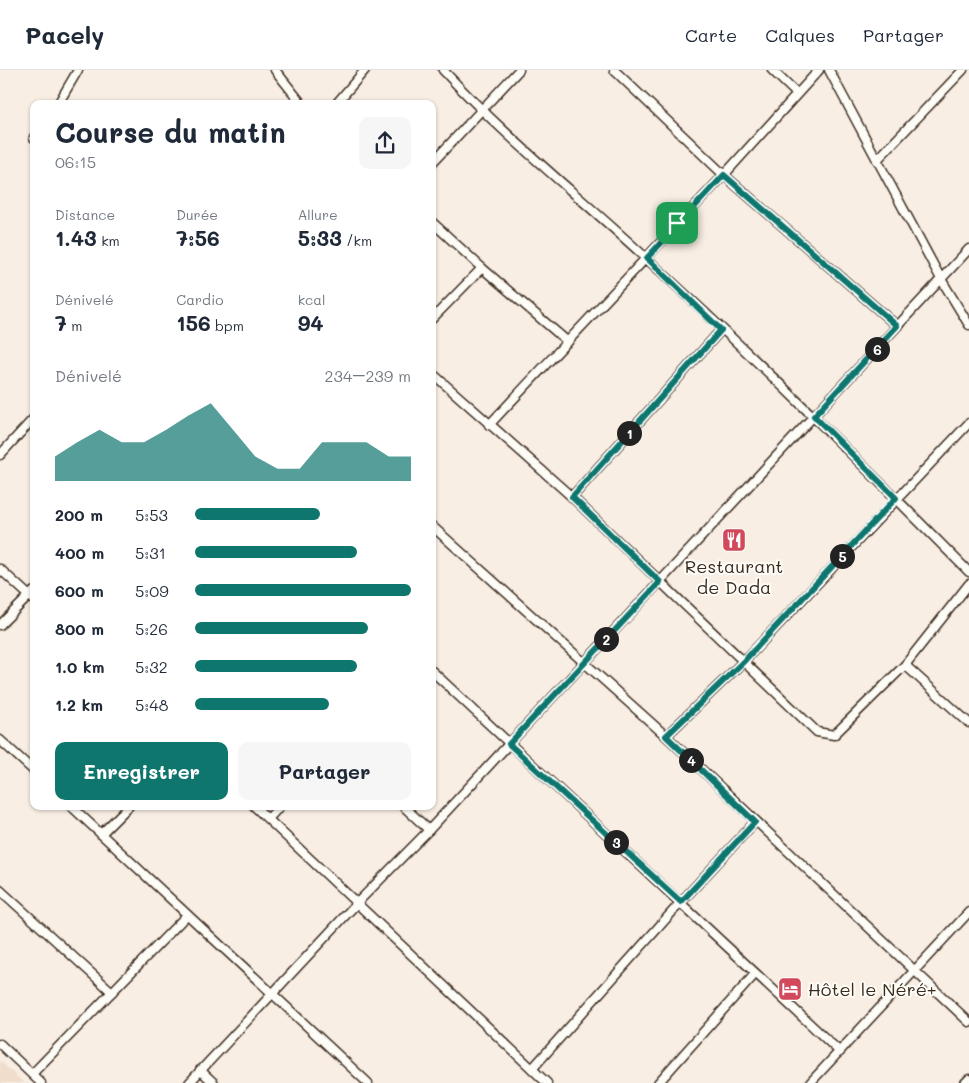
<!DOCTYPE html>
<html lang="fr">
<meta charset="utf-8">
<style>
body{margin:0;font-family:Mali,sans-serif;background:#f6f6f7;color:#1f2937;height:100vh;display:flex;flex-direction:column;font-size:19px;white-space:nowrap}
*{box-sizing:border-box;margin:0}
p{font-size:16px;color:#747a83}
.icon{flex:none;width:28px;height:28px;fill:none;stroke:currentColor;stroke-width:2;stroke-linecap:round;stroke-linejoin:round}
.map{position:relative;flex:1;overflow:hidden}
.sheet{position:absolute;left:30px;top:30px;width:406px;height:710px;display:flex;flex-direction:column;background:#fff;border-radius:10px;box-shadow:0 1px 4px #0004}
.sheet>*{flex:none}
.pin{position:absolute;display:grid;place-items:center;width:42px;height:42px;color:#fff;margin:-21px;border-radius:10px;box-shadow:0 2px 8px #0006}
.km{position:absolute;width:25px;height:25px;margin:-12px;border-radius:50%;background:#222;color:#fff;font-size:14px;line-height:25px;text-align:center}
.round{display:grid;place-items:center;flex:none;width:52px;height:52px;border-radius:10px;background:#f6f6f7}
.head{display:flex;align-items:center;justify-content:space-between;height:85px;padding:0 25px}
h1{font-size:28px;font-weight:700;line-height:38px}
.metrics{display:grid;grid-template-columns:repeat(3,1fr);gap:8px;height:85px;padding:5px 25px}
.metrics div{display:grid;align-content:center}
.metrics b{font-size:21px;font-weight:700}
.metrics small{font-size:14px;font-weight:400}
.metrics p{font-size:14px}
.chart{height:140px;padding:10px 25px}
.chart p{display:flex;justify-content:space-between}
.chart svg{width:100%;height:90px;margin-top:5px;fill:#0f766e;opacity:.7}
.button{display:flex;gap:10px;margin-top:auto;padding:10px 25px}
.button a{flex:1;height:58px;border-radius:10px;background:#0f766e;color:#fff;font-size:20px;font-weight:700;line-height:58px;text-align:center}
.button a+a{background:#f6f6f7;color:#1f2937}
ul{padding:0 25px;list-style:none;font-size:16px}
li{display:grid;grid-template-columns:80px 60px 1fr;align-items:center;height:38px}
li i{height:12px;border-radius:6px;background:#0f766e}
header{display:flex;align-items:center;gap:30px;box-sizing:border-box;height:70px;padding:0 25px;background:#fff;border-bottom:1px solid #e0e1e3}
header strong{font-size:24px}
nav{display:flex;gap:28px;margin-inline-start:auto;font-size:18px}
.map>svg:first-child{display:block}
</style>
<header>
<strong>Pacely</strong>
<nav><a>Carte</a><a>Calques</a><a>Partager</a></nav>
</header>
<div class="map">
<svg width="969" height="1013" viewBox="0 0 969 1013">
<rect width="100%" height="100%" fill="#f8eee3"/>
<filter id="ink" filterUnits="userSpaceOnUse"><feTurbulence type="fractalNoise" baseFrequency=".02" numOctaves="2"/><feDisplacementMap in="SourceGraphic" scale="10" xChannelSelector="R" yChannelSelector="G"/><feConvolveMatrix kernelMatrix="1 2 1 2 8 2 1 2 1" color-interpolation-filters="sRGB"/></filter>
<g filter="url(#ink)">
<polygon fill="#f1ddcb" points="0,991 24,1013 0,1013"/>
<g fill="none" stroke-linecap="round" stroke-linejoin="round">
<defs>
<g id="street">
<polyline points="275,0 302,34"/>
<path d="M443,0c63,68 135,125 203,188 111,101 217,207 323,314"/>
<polyline points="614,0 724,105 897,256"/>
<polyline points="772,0 797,24"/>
<polyline points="829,0 941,209 969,255"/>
<polyline points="58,34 78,0"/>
<polyline points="336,34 365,0"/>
<polyline points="34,67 34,68"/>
<polyline points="877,90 963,0"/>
<polyline points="432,93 519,0"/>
<polyline points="432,152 482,198 568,272"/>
<polyline points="432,249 482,198"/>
<polyline points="432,303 572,427 817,662 834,665 905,595 969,514"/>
<polyline points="489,355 724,105 819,0"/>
<polyline points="0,385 34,348"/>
<polyline points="572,427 721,260"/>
<polyline points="432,456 666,666 969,952"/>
<polyline points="0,499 34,530"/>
<polyline points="0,555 34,521"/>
<polyline points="905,595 969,653"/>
<polyline points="432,601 840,982"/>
<polyline points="666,666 744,591 969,353"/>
<polyline points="0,670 34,701"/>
<polyline points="71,736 368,1013"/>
<polyline points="254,736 547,1013"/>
<polyline points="403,736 429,760"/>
<polyline points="268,749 280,736"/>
<polyline points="101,764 129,736"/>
<polyline points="0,820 112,922"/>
<polyline points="0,974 41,1013"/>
<polyline points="532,999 681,832 755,752"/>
<polyline points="200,1000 214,1013"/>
<polyline points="32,1004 187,845"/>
<polyline points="189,1013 357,833 429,760 969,179"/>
<polyline points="658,1013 755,904"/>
<polyline points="810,1013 969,842"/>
<polyline points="965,1013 969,1009"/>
</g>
</defs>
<use href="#street" stroke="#3b2a1e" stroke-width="11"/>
<use href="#street" stroke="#fdfcf7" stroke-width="8"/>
</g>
</g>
<g fill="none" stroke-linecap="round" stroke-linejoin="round" filter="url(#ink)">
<defs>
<polygon id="route" points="724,105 897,256 814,346 896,428 744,591 666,666 755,752 681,832 509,674 660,512 572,427 721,260 647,188"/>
</defs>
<use href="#route" stroke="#fff" stroke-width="10"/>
<use href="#route" stroke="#0f766e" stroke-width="6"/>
</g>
<defs>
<symbol id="restaurant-square" viewBox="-11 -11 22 22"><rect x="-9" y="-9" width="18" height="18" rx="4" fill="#d1495b" stroke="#fdfcf7"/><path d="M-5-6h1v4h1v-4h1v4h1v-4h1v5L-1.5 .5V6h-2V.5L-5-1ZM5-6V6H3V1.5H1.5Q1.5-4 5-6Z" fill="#fff"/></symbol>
<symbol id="hotel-square" viewBox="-11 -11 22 22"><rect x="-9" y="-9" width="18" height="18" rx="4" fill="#d1495b" stroke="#fdfcf7"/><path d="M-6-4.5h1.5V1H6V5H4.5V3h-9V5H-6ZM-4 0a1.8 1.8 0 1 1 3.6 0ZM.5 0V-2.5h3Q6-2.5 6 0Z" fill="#fff"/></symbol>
</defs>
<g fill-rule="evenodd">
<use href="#restaurant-square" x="720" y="456" width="28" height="28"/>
<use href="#hotel-square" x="776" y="905" width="28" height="28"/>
</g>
<g text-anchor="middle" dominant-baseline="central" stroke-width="4" stroke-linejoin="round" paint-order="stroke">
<g font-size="18" fill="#3b2a1e" stroke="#fdfcf7">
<text x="734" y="496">Restaurant<tspan x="734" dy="21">de Dada</tspan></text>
<text x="808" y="919" text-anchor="start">Hôtel le Néré+</text>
</g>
</g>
</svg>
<div class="pin" style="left:677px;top:153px;background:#1e9e55"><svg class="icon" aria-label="arrive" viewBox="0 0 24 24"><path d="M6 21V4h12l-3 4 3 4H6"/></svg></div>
<b class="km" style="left:629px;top:363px">1</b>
<b class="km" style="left:606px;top:569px">2</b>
<b class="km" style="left:616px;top:772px">3</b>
<b class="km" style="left:691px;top:690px">4</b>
<b class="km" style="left:842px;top:486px">5</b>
<b class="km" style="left:877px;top:279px">6</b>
<section class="sheet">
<div class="head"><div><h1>Course du matin</h1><p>06:15</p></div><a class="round"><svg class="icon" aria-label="share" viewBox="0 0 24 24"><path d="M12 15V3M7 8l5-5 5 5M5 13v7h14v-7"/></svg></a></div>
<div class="metrics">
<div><p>Distance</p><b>1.43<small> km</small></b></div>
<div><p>Durée</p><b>7:56</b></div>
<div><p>Allure</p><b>5:33<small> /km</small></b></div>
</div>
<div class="metrics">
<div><p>Dénivelé</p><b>7<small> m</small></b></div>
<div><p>Cardio</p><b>156<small> bpm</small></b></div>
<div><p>kcal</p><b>94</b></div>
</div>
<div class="chart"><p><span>Dénivelé</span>234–239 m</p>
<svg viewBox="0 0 160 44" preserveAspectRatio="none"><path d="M0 44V32L10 25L20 19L30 25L40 25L50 19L60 12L70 6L80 19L90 32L100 38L110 38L120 25L130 25L140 25L150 32L160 32V44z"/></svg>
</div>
<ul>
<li><b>200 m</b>5:53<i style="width:58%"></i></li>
<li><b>400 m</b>5:31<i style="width:75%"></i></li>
<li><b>600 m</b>5:09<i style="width:100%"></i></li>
<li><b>800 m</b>5:26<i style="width:80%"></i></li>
<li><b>1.0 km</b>5:32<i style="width:75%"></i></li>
<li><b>1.2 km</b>5:48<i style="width:62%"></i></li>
</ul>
<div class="button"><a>Enregistrer</a><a>Partager</a></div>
</section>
</div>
